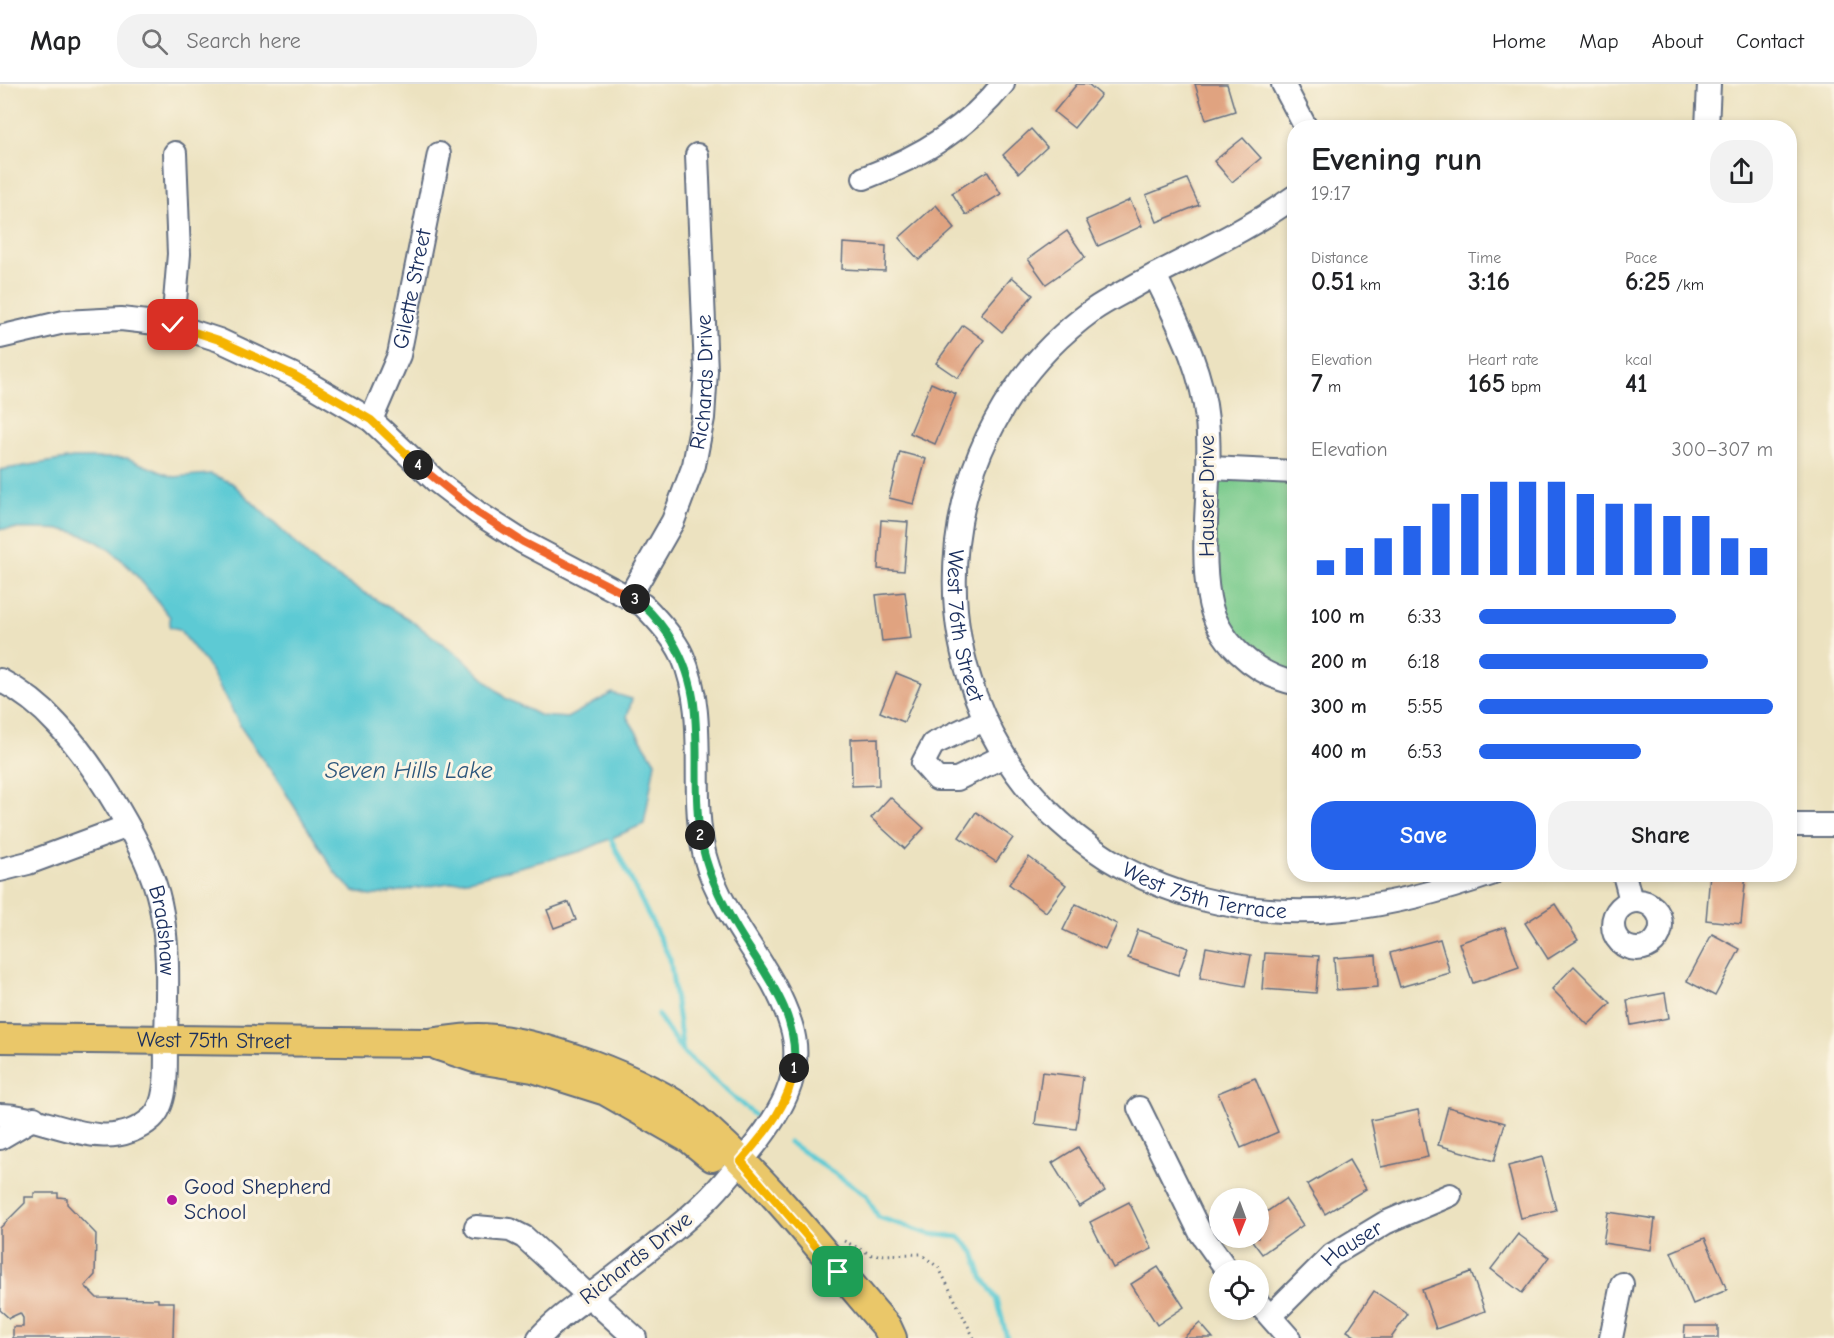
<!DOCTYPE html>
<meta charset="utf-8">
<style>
body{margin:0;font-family:"Comic Neue",sans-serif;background:#f2f2f2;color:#202124;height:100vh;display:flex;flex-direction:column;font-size:22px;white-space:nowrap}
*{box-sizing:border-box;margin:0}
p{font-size:20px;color:#757577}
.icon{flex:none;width:33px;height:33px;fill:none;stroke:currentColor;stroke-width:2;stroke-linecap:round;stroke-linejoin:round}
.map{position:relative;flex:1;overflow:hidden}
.sheet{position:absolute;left:1287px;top:36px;width:510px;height:762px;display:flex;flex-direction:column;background:#fff;border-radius:24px;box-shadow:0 3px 9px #0003}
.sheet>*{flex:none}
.needle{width:39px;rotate:181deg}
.fabs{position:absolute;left:1209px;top:1104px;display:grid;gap:12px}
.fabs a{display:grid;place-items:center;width:60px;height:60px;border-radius:50%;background:#fff;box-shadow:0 3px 9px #0003;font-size:30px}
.pin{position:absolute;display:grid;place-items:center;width:51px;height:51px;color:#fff;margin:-26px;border-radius:12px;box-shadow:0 3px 9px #0006}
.km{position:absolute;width:30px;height:30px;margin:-15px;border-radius:50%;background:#222;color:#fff;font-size:16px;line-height:30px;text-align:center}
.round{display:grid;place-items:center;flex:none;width:63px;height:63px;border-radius:24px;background:#f2f2f2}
.head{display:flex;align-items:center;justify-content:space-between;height:102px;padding:0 24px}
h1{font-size:33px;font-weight:600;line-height:45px}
.stats{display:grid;grid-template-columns:repeat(3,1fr);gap:9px;height:102px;padding:6px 24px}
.stats div{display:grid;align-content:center}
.stats b{font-size:26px;font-weight:600}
.stats small{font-size:16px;font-weight:400}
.stats p{font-size:16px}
.chart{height:168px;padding:12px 24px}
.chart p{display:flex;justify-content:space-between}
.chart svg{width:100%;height:108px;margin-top:6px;stroke:#2563eb;stroke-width:6}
.button{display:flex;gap:12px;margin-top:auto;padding:12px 24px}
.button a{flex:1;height:69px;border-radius:24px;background:#2563eb;color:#fff;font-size:24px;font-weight:600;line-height:69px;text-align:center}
.button a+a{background:#f2f2f2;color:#202124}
ul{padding:0 24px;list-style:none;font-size:20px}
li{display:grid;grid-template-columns:96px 72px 1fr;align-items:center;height:45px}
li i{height:15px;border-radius:8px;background:#2563eb}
header{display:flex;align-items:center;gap:36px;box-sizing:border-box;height:84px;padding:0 30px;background:#fff;border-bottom:2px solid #e0e0e0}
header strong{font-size:28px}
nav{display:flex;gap:33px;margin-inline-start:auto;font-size:21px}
.search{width:420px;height:54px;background:#f2f2f2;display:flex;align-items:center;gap:15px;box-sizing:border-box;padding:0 21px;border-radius:24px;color:#757577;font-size:22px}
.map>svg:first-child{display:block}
</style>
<header>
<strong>Map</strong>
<div class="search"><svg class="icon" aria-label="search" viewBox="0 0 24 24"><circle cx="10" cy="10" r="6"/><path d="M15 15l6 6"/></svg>Search here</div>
<nav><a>Home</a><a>Map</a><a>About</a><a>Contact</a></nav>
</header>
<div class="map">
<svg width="1834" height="1254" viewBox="0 0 1834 1254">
<rect width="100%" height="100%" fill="#fcf5e5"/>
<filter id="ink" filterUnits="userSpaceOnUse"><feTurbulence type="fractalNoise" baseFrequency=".0167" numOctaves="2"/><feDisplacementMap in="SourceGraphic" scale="12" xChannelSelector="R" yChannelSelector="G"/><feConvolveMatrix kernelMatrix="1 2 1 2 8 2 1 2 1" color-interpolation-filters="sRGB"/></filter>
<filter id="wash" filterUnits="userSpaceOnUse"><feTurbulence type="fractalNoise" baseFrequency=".008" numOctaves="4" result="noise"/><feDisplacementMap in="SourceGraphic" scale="24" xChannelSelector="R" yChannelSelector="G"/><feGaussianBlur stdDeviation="1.35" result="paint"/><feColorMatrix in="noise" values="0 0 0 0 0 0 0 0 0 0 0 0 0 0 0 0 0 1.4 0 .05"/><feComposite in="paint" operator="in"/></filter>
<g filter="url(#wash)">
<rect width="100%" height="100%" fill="#ece2c0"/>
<polygon fill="#79ca8c" stroke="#4a7c75" stroke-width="1.5" points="1210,384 1294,388 1294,599 1286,598 1213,530"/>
<path fill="#5dcad4" stroke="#3c7c99" stroke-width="1.5" d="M73,374h54l46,19 38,-3 21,9 88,84 87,51 54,39 44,41 36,18 26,2 45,-25 20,6 -5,18 28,45 -11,62 -62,27 -110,28 -102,17 -17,-5 -17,-17 -55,-89 -39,-56 -33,-62 -30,-38 -9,-2v-10c-27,-33 -52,-73 -96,-85 -19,-5 -53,-3 -74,-3v-59z"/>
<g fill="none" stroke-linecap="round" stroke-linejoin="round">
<g stroke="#5dcad4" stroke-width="5">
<polyline points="611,755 670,875 683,968 754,1031"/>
<polyline points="658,931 682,967"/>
<polyline points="789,1058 866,1111 878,1133 929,1150 959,1153 974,1168 982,1193 997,1215 1007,1254"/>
</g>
</g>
<g id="blocks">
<g fill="#e0a380">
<polygon points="1077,0 1088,0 1101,11 1074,44 1054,28"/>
<polygon points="1195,0 1227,0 1235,27 1206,36"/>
<polygon points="1031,45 1047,63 1019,89 1003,71"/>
<polygon points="1243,54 1261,74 1232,98 1214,77"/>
<polygon points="987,87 1001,110 966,131 952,109"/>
<polygon points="1187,95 1199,121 1157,138 1146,111"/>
<polygon points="1130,116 1142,142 1098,162 1086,136"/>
<polygon points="936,121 955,144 919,176 899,154"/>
<polygon points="1067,147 1085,173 1046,200 1028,175"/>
<polygon points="843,159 886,162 885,187 842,185"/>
<polygon points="1012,193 1033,211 1002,248 981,230"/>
<polygon points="963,241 984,256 958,294 936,279"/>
<polygon points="931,299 956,310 935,360 910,349"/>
<polygon points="900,368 926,375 914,420 889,414"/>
<polygon points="881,436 908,438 904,487 878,485"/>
<polygon points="1289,490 1294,490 1294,505 1290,505"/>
<polygon points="905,508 911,554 882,557 876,511"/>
<polygon points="896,589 921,599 904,638 880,628"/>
<polygon points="878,654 879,701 852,702 851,655"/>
<polygon points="890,713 924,744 905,765 871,734"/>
<polygon points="976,728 1013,754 996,778 959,753"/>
<polygon points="1029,773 1066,801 1046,828 1009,800"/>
<polygon points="1710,790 1746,790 1741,840 1706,836"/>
<polygon points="569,818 576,836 554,844 547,826"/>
<polygon points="1076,820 1117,840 1105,866 1063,846"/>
<polygon points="1555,820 1578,856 1548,875 1525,839"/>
<polygon points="1505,843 1519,883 1473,899 1459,859"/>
<polygon points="1138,846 1188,864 1178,891 1128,874"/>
<polygon points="1712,850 1740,865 1715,912 1687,897"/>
<polygon points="1440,855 1450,889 1400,903 1390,869"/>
<polygon points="1206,863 1251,871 1245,902 1200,894"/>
<polygon points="1265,869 1319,872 1316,909 1262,905"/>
<polygon points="1376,871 1378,903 1336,906 1334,874"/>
<polygon points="1574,882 1611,919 1588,941 1552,905"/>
<polygon points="1665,909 1669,934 1631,941 1627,916"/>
<polygon points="1042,988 1083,993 1076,1045 1035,1040"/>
<polygon points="1255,994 1278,1048 1241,1064 1218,1009"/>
<polygon points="1448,1023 1505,1039 1494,1077 1438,1061"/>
<polygon points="1418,1026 1428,1073 1381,1083 1371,1036"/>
<polygon points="1078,1063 1105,1107 1079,1123 1052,1079"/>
<polygon points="1542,1073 1556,1126 1521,1134 1508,1082"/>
<polygon points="1349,1076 1366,1105 1325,1130 1307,1101"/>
<polygon points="34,1109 58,1109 58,1113 67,1114 67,1120 96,1150 95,1191 85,1202 97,1214 158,1215 158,1218 174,1218 173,1254 13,1254 13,1243 23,1243 23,1234 20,1229 9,1234 0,1226 0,1144 25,1119 25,1113 34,1113"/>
<polygon points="1285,1115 1303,1141 1262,1170 1250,1154 1258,1154 1258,1134"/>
<polygon points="1129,1118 1152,1165 1113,1184 1090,1138"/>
<polygon points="1608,1128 1655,1135 1651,1166 1603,1159"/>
<polygon points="1518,1150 1549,1173 1522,1209 1491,1185"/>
<polygon points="1705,1154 1727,1206 1693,1220 1671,1168"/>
<polygon points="1158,1183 1184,1223 1157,1241 1131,1200"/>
<polygon points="1471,1188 1485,1227 1436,1245 1422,1206"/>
<polygon points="1374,1207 1408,1230 1391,1254 1358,1254 1347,1247"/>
<polygon points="1200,1239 1213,1254 1183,1254"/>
<polygon points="1685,1242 1718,1242 1718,1254 1684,1254"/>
</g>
</g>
</g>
<g filter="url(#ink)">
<use href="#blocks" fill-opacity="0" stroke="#646e80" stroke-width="1.5"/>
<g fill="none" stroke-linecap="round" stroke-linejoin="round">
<defs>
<g id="minor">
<polyline points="1283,0 1306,44"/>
<polyline points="1707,44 1709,0"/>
<path d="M864,94c54,-20 103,-49 139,-94"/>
<path id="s1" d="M1294,113c-49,35 -103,58 -156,87 -15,9 -31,16 -45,26 -30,22 -59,51 -80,82 -128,191 -36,448 189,507 100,26 194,8 289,-25"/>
<path d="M1155,191c22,47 47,93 52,145 6,59 -8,121 2,178 7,42 45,76 85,85"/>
<polyline points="173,241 179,170 175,69"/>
<path d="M0,253l64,-15 57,-3 52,6 46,15 75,35 77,45 65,61 42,32 45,29 120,63c14,14 30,31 39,50 26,59 9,126 20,188 12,70 69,116 89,182 16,50 -14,94 -45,131 -13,14 -25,31 -39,44 -30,30 -65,55 -98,81 -24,19 -49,34 -70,57"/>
<path id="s2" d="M371,336l28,-65 40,-201"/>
<polyline points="1210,384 1294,388"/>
<path id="s3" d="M630,512l43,-75 21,-56 9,-47 3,-47 -9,-216"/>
<path id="s4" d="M0,596c21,11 41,26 57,44 37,39 92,127 103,179 10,45 7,90 6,136 -1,22 4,62 -14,79 -46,41 -102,-3 -152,-3"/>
<polyline points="984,636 933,660 923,679 937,695 957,695 1004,672"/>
<polyline points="1790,741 1834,741"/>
<polyline points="0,786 28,779 128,742"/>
<polyline points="1624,790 1631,817"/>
<circle cx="1637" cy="841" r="24"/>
<polyline points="1139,1024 1200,1148 1227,1186"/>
<polyline points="0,1054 34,1034"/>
<polyline points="476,1143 510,1146 524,1153 635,1254"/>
<polyline points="1258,1219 1289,1254"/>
<path id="s5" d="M1272,1231l60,-60 53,-32 65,-28"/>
<polyline points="1611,1254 1622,1200"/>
</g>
<g id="major">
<path id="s6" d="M0,954l428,5c17,-2 33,-5 50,-5 56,0 172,43 215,79 73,60 132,139 194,210l5,11"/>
<polyline points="439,962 478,975 533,984 606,1007 690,1055 712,1073"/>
</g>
</defs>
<use href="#minor" stroke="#646e80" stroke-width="26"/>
<use href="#major" stroke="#646e80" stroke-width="32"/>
<polyline stroke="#646e80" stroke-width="3" stroke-dasharray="1.5 4.5" stroke-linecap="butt" points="844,1157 872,1171 921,1170 939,1184 974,1254"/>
<use href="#minor" stroke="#fff" stroke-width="22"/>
<use href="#major" stroke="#eac769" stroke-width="28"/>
</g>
</g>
<g fill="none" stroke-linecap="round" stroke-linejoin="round" filter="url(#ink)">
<defs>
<path id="split-1" d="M794,984c-4,37 -30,66 -53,93l97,111"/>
<path id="split-2" d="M700,751c6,34 20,65 38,95 27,45 61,82 56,138"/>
<path id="split-3" d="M635,515c13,9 23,21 32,34 45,64 22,130 33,202"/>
<polyline id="split-4" points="418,381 478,429 523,458 635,515"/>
<polyline id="split-5" points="173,241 219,256 294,291 371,336 418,381"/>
</defs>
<use href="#split-1" stroke="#fff" stroke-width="12"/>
<use href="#split-2" stroke="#fff" stroke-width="12"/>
<use href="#split-3" stroke="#fff" stroke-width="12"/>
<use href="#split-4" stroke="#fff" stroke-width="12"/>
<use href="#split-5" stroke="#fff" stroke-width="12"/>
<use href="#split-1" stroke="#f5b400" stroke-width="8"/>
<use href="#split-2" stroke="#22a559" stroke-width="8"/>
<use href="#split-3" stroke="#22a559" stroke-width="8"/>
<use href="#split-4" stroke="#f0652b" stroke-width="8"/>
<use href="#split-5" stroke="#f5b400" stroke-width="8"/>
</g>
<circle fill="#b5179e" stroke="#fcf5e5" stroke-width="2" cx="172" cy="1116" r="6"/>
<g text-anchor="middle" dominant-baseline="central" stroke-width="6" stroke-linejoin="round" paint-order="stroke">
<g font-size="22" fill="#1b2f5e" stroke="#fcf5e5">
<text stroke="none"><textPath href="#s2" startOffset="138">Gilette Street</textPath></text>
<text stroke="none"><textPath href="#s3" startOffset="230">Richards Drive</textPath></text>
<text transform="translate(1207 412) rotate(-90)">Hauser Drive</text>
<text stroke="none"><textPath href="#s1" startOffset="592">West 76th Street</textPath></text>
<text stroke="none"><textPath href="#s1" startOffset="981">West 75th Terrace</textPath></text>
<text stroke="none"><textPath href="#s4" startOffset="308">Bradshaw</textPath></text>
<text stroke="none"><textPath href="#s6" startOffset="214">West 75th Street</textPath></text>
<text stroke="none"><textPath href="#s5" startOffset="108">Hauser</textPath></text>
<text transform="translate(636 1174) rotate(-38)">Richards Drive</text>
</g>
<g font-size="22" fill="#1b2f5e" stroke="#fcf5e5" text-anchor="start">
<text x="184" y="1103">Good Shepherd<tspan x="184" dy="25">School</tspan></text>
</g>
<g font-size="24" font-style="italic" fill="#2c567c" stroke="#fcf5e5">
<text x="409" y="686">Seven Hills Lake</text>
</g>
</g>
</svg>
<div class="fabs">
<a><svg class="needle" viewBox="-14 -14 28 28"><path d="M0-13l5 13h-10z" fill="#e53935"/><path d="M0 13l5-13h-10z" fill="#757577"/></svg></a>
<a><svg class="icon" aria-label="locate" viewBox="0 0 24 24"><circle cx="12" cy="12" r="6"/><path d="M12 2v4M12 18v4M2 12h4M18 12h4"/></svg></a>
</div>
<div class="pin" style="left:838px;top:1188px;background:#1e9e55"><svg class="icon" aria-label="arrive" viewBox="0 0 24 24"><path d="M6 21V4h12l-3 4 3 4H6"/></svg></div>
<div class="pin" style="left:173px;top:241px;background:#d93025"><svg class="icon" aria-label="check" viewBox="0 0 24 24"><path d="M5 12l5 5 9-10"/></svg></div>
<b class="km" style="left:794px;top:984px">1</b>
<b class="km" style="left:700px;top:751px">2</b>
<b class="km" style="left:635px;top:515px">3</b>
<b class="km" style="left:418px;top:381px">4</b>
<section class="sheet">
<div class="head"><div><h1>Evening run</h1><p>19:17</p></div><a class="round"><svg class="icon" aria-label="share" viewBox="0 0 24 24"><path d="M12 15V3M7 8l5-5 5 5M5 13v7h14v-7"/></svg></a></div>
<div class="stats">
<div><p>Distance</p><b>0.51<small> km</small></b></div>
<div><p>Time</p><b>3:16</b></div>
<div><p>Pace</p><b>6:25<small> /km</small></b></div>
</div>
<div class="stats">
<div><p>Elevation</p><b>7<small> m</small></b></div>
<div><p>Heart rate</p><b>165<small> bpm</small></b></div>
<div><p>kcal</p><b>41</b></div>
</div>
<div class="chart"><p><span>Elevation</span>300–307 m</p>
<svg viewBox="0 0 160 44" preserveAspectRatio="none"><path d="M5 44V38M15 44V33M25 44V29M35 44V24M45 44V15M55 44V11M65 44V6M75 44V6M85 44V6M95 44V11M105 44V15M115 44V15M125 44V20M135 44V20M145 44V29M155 44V33"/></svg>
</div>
<ul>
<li><b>100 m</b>6:33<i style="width:67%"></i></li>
<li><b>200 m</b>6:18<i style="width:78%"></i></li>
<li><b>300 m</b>5:55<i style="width:100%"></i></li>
<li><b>400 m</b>6:53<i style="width:55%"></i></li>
</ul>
<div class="button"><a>Save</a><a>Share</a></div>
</section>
</div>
